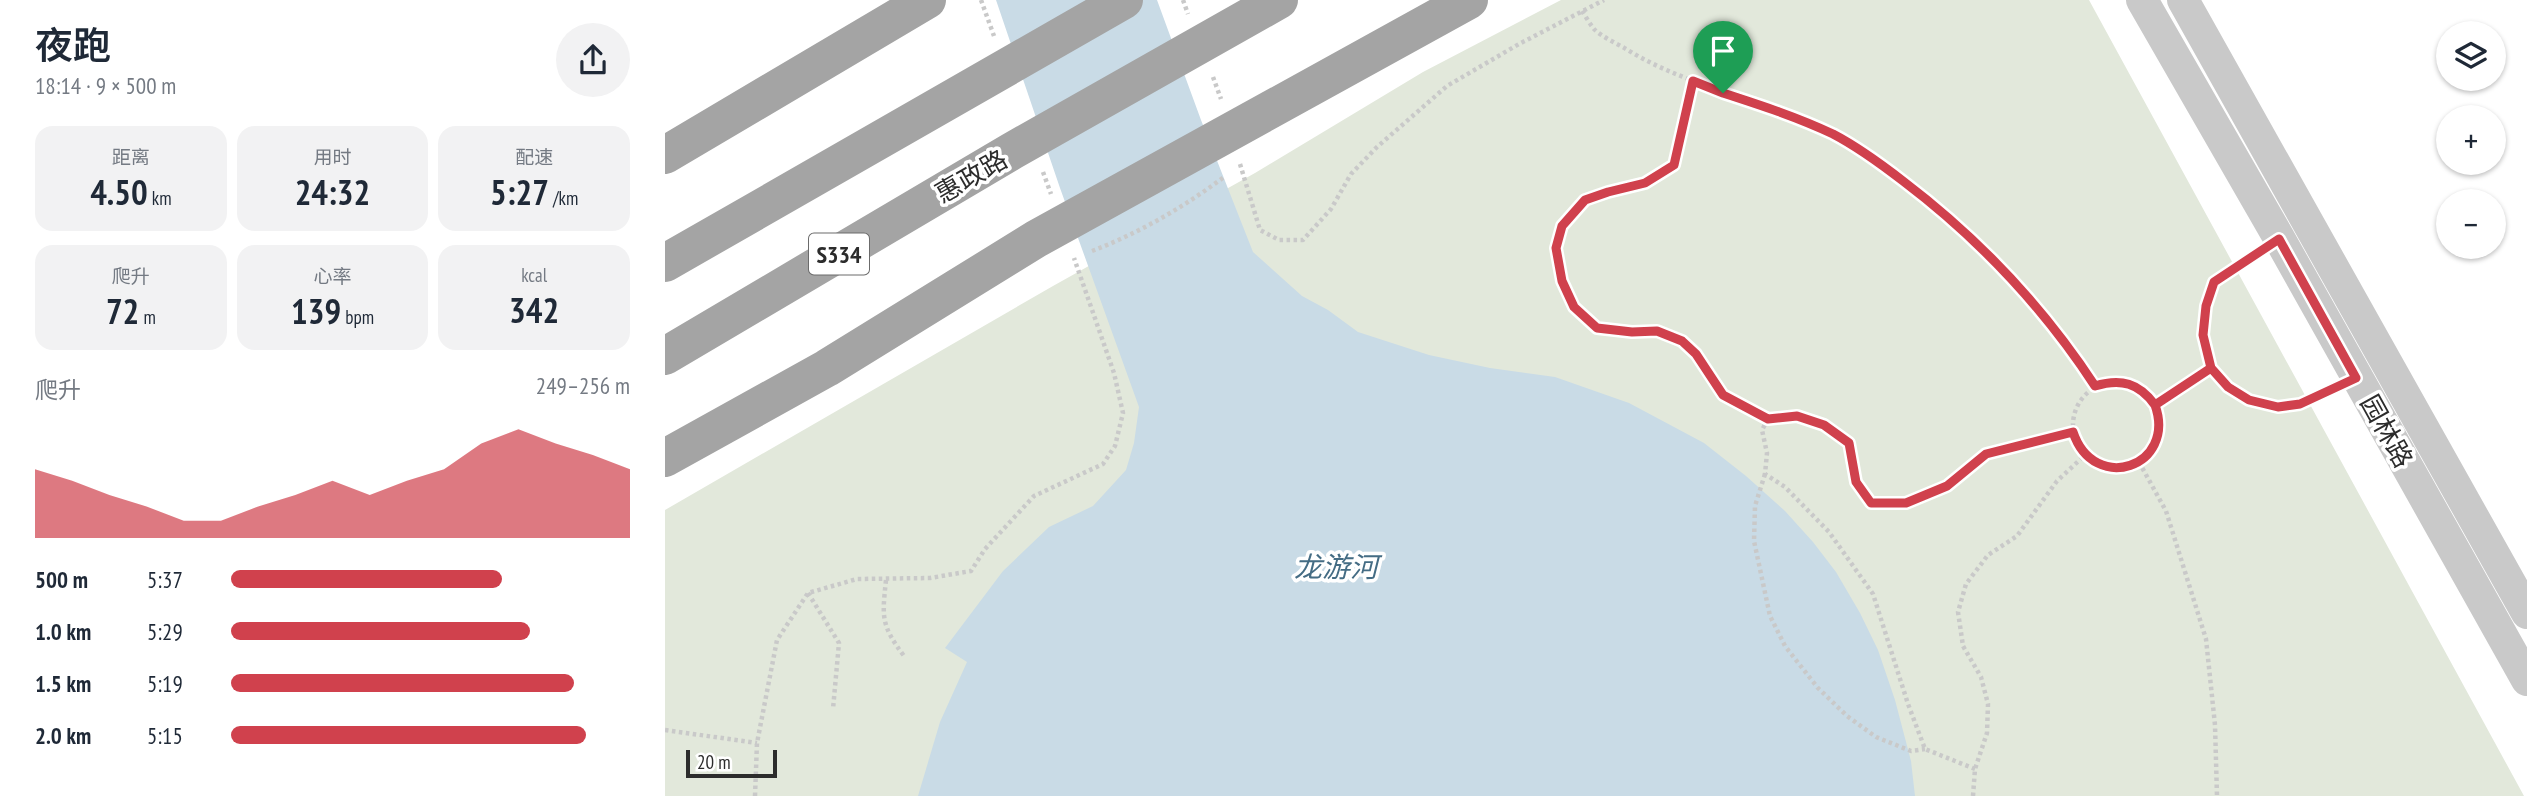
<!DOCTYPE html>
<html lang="zh">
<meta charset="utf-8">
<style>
body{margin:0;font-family:"PT Sans Narrow","Noto Sans SC",sans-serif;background:#f2f2f3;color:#1f2937;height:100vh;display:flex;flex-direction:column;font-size:26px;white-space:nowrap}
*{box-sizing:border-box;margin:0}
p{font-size:23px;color:#747a83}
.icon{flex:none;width:38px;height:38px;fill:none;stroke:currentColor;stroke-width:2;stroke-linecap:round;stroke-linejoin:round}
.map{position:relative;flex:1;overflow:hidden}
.drawer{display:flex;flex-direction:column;background:#fff;width:665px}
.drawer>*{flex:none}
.tools{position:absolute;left:1771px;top:21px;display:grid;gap:14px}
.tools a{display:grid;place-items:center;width:70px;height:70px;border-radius:50%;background:#fff;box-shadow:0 2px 5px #0004;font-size:35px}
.scale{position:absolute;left:21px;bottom:18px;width:91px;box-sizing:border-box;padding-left:7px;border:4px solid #2c2c2c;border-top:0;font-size:19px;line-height:24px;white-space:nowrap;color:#2c2c2c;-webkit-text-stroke:5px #fff;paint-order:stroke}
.pin{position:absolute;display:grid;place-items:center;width:60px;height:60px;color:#fff;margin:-72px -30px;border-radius:50% 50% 50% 0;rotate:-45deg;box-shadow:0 0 7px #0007}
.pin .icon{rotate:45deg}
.round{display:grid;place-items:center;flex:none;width:74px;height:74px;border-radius:37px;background:#f2f2f3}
.summary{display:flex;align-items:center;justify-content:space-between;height:119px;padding:0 35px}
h1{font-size:38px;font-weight:600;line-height:52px}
.figures{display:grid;grid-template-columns:repeat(3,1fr);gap:10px;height:119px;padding:7px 35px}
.figures div{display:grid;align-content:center;border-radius:18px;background:#f2f2f3;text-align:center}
.figures b{font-size:35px;font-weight:600}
.figures small{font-size:19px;font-weight:400}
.figures p{font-size:19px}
.chart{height:196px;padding:14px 35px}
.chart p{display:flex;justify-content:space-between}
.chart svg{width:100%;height:126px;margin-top:7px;fill:#d0414d;opacity:.7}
ul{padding:0 35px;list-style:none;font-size:23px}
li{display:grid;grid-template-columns:112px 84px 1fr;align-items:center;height:52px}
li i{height:18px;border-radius:9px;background:#d0414d}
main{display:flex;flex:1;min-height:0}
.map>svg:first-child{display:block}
</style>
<main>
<section class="drawer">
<div class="summary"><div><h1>夜跑</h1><p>18:14 · 9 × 500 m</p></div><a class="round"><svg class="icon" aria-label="share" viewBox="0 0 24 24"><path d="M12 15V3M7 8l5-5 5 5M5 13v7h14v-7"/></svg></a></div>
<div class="figures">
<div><p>距离</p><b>4.50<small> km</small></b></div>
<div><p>用时</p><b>24:32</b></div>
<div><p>配速</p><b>5:27<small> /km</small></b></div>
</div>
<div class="figures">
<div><p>爬升</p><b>72<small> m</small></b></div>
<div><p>心率</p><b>139<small> bpm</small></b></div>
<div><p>kcal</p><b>342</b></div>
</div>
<div class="chart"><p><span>爬升</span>249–256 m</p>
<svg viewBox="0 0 160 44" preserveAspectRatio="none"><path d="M0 44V20L10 24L20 29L30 33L40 38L50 38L60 33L70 29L80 24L90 29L100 24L110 20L120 11L130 6L140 11L150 15L160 20V44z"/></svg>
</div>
<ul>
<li><b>500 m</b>5:37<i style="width:68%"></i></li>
<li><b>1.0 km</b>5:29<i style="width:75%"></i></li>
<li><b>1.5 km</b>5:19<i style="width:86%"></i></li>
<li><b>2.0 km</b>5:15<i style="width:89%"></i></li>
</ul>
</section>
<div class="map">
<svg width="1862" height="796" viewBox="0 0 1862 796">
<rect width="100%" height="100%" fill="#fff"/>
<polygon fill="#e2e8db" points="896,0 1424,0 1859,796 0,796 0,510 388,286 590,173 758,72"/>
<polygon fill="#c9dbe6" points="331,0 492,0 536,120 588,252 637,296 663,310 693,332 764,355 825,368 890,377 964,403 1039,443 1081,476 1120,511 1148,542 1171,572 1195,613 1213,650 1230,700 1246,761 1250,796 253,796 275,722 302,662 280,648 338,571 384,527 428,506 461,470 469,443 474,407 395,188"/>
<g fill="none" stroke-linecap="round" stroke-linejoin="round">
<g stroke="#c9c9c9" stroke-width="4.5" stroke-dasharray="3.5 3.5" stroke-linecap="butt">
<polyline points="316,0 329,36"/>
<polyline points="518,0 523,14"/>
<path d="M917,11c4,6 8,13 12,18 8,8 22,14 32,20 66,41 145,50 211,88 103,59 193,150 258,249"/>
<polyline points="548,77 556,99"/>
<polyline points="1028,81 1008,165 980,183 943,192 920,200 897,226 891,248 897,281 909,307 932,328 967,332 992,331 1017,341 1031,353 1058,395 1103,419 1132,417 1159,425 1184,443 1191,482 1206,503 1241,503 1282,486 1321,454 1408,432"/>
<polyline points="575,164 595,230 614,240 638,240 666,209 686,174 712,147 782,86 854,44 939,0"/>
<polyline points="378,172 386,194"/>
<path d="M427,251c47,-18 92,-44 132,-74"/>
<polyline points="1589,256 1549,282 1541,306 1538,335 1546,368 1563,387 1584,400 1613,407 1635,404 1665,390"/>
<circle cx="1451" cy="425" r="43"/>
<polyline points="1490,405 1546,368"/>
<polyline points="1103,419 1097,430 1102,453 1100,474 1120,487 1164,532 1208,594 1243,704 1260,749 1310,769"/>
<polyline points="1474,462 1501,511 1541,639 1550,725 1552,796"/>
<polyline points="1100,474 1090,506 1089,541 1105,616 1120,646 1153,688 1182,716 1211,737 1246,751 1260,749"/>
<path d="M221,580c-4,38 -5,45 18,76"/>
<polyline points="143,593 174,643 168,709"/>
<polyline points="0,730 92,743"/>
<polyline points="90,796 92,743 112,640 143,593 192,579 265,578 306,571 320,549 369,496 438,464 450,446 458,413 449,373 409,258"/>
<polyline points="1308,796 1310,769 1322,733 1323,704 1316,677 1298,646 1293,612 1301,584 1323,555 1352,536 1392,481 1420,455"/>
</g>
<g stroke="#c9c9c9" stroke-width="32">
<polyline points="1477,0 1614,238 1862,680"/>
<polyline points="1518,0 1862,613"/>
</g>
<g stroke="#a4a4a4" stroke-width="38">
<polyline points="0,155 262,0"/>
<polyline points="0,263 459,0"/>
<polyline points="0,356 347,151 614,0"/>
<polyline points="0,458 162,368 371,239 804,0"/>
</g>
</g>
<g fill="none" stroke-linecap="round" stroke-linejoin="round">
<defs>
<path id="route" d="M1058,93l-30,-12 -19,84 -29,18 -37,9 -23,8 -23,26 -6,22 6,33 12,26 23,21 35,4 25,-1 25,10 14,13 27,41 45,24 29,-3 27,9 25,18 7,39 15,21h35l41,-17 39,-32 87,-22c21,63 104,35 82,-27l56,-37 -8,-33 3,-29 8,-24 65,-43 77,139 -56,26 -22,3 -29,-7 -21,-13 -17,-19 -56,37c-16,-22 -34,-27 -60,-19 -51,-78 -117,-148 -192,-205 -22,-17 -45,-34 -70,-47 -36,-17 -73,-29 -110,-41"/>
</defs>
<use href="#route" stroke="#fff" stroke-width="14"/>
<use href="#route" stroke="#d0414d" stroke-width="9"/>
</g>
<g text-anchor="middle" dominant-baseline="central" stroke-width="7" stroke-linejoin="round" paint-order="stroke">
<rect fill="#fff" stroke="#6b6b6b" stroke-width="2" x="144" y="233.5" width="60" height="41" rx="5"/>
<g font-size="24" font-weight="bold" fill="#2c2c2c">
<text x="174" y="254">S334</text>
</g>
<g font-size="26" fill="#2c2c2c" stroke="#fff">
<text transform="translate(306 176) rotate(-30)">惠政路</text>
<text transform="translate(1722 431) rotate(61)">园林路</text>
</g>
<g font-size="28" font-style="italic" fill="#446c84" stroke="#fff">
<text x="671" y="566">龙游河</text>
</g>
</g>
</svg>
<div class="tools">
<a><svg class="icon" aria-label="layers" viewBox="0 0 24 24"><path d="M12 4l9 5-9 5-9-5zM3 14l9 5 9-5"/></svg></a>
<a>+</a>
<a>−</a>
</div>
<div class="scale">20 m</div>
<div class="pin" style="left:1058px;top:93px;background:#1e9e55"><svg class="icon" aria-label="arrive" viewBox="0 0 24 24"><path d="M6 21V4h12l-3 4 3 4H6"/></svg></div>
</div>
</main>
